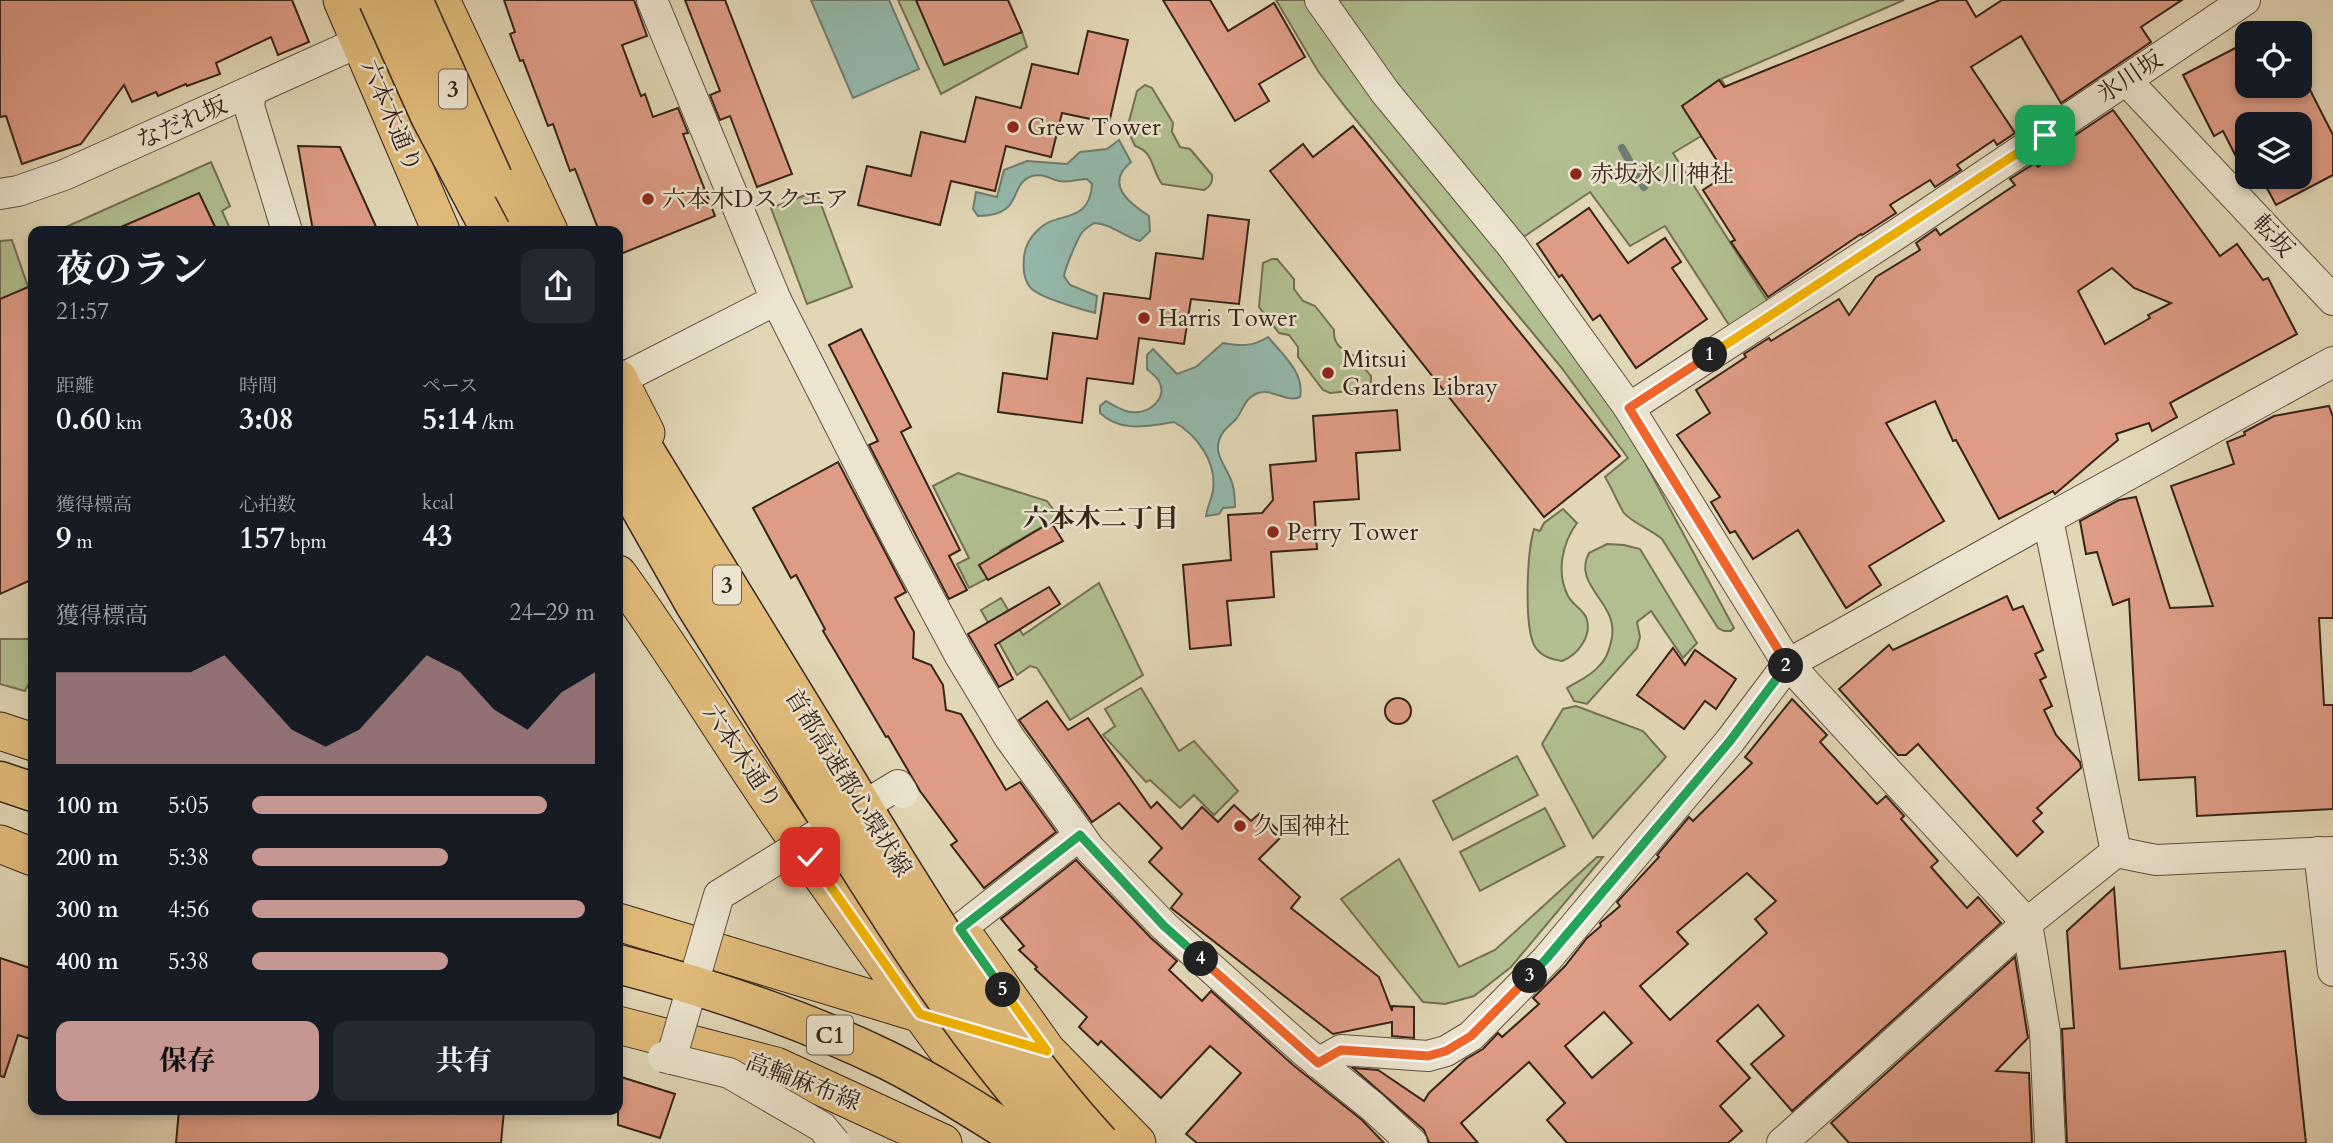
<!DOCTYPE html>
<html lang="ja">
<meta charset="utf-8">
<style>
body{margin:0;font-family:Cardo,"Noto Serif JP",serif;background:#242831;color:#f1f3f6;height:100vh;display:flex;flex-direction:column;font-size:26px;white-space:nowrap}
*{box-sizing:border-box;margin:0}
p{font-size:23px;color:#9ea1a6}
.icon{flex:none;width:38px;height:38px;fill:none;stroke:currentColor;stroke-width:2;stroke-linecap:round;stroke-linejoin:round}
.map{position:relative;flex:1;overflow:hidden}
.sheet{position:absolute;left:28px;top:226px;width:595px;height:889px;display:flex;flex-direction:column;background:#171b24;border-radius:14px;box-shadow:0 4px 10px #0003}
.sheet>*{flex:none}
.buttons{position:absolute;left:2235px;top:21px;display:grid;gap:14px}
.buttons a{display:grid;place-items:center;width:77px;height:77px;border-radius:14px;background:#171b24;box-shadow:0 4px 10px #0003;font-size:35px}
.pin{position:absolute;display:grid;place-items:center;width:60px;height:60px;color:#fff;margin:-30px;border-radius:14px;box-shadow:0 4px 10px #0006}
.km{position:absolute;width:35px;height:35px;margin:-18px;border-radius:50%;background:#222;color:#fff;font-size:19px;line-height:35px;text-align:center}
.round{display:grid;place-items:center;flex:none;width:74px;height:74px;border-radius:14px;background:#242831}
.head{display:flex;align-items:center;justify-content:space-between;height:119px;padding:0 28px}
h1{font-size:38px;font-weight:700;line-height:52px}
.metrics{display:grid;grid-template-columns:repeat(3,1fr);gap:10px;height:119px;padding:7px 28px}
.metrics div{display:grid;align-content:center}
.metrics b{font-size:30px;font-weight:700}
.metrics small{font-size:19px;font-weight:400}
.metrics p{font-size:19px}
.chart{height:196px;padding:14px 28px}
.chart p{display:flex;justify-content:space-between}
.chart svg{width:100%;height:126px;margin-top:7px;fill:#c59692;opacity:.7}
.primary-button{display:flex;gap:14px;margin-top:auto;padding:14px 28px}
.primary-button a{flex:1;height:80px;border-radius:14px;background:#c59692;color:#111;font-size:28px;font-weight:700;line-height:80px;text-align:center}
.primary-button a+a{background:#242831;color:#f1f3f6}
ul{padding:0 28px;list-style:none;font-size:23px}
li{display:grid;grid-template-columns:112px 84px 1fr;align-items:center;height:52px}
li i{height:18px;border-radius:9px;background:#c59692}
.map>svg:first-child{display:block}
</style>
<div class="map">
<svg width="2333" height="1143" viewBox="0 0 2333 1143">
<rect width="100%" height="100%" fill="#e1d6b5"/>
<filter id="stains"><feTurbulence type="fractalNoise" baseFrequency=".00286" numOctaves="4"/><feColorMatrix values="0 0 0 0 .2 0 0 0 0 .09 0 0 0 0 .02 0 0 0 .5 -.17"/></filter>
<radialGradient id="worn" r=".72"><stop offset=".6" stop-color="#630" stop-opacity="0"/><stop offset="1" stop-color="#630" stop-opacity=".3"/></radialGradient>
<g fill="#b1be8f" stroke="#747054" stroke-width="2">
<polygon points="898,0 916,0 945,65 1022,32 1027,47 941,94"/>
<path d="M1276,0h31l307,405 120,223 -3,3h-7l-6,-3 -56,-89c-10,-9 -31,-17 -38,-26 -6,-9 -12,-25 -19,-36l23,-19 -67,-91 -215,-259 -28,-37z"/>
<polygon points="1330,0 1904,0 1721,79 1741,112 1673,153 1770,305 1733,331 1665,226 1630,246 1590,192 1519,240"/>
<path d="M1145,85l7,3 21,35 -1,9 8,15 10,2 22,26c1,7 -2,12 -8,15l-42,-6c-11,-15 -8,-32 -27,-38l-8,-17 10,-38z"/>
<polygon points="211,162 230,206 222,211 231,231 217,231 199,194 112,231 57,231"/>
<polygon points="816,191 852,287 807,304 771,208"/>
<polygon points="12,240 28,287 0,299 0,241"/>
<path d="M1272,259h5l17,20v10l9,12 12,5 19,24c-1,14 7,19 18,25 7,4 13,15 19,21v10l-3,3 -38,4 -7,-3 -25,-33v-10l-9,-12 -10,-2 -20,-26 4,-44z"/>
<polygon points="958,473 1047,501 1059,517 1000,551 1009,567 969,588 957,564 969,558 933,486"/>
<path d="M1563,509l14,14c-15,20 -21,50 -9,73 4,8 14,13 18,21 7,18 -8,38 -24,44 -12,-2 -22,-5 -28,-16 -10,-22 -7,-92 0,-116l6,2 4,-8z"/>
<path d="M1607,544l17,1 16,4 57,94 -14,15 -32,-47 -14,11 3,15 -3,11 -50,56 -13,-3 -7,-13c11,-7 24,-12 32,-22 7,-6 10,-15 12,-24 11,-39 -40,-55 -22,-89z"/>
<polygon points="1099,583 1143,675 1070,720 1037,668 1030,666 1017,675 981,610 1001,598 1023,635"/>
<polygon points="0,639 33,639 33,682 29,683 25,691 0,684"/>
<polygon points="1141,688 1179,751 1194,741 1238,791 1214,815 1194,795 1180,808 1150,780 1146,782 1103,735 1115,726 1105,709"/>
<polygon points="1576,706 1643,731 1666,757 1593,838 1542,744 1563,709"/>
<polygon points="1517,756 1538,795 1453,840 1433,801"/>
<polygon points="1545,808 1565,846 1480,891 1460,852"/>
<polygon points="1597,857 1603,857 1511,967 1474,996 1445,1004 1423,1002 1341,899 1399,859 1459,967 1495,950"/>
</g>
<g fill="#94b9ac" stroke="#6f7d71" stroke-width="2">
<polygon points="811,0 889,0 919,69 853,98"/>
<path d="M1119,140l12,22c-27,22 -2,41 18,54l1,15 -10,10c-17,-4 -27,-17 -46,-18 -4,3 -10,6 -13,11 -4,6 -16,34 -17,42l6,9 27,11 -2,17c-12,-3 -24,-7 -36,-11 -27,-9 -38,-15 -35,-45 1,-12 6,-20 15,-28 17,-18 51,-4 53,-45l-5,-5c-9,0 -19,4 -28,2 -9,-2 -16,-8 -27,-5 -25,9 -7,40 -54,40l-5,-7 3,-17 21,5 7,-27 23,-9 40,3 13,-12 27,-3z"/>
<path d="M1268,337c14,17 37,36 32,60 -14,6 -28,-9 -42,-4 -12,4 -15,16 -21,25 -5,6 -12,10 -15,16 -11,18 3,30 9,46 4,9 4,18 4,27l-12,1 -4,6 -13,2c1,-9 6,-17 7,-26 4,-28 -16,-55 -39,-68 -26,4 -53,11 -74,-9v-7l6,-5c8,4 17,11 26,11 17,2 36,-13 27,-31 -2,-4 -8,-8 -12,-12v-14l6,-6 24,25 19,-7 27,-24c18,3 29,4 45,-6z"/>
</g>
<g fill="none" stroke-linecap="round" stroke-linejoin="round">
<polyline stroke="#6f7d71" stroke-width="8" points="1622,148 1644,187"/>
</g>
<g fill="#de9c85" stroke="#372318" stroke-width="2" fill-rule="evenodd">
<polygon points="0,0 292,0 309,42 278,55 271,37 216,63 220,74 187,86 186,84 158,96 156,92 132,102 124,85 81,144 22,164 6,116 0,117"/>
<polygon points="504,0 634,0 647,36 622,45 641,96 645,94 653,117 678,108 688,133 683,134 715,216 618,255 618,231 599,231 575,169 570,171 553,124 548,126 523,60 520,61 510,34 515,32"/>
<polygon points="685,0 725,0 792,174 757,187 730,116 720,120 710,95 720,91"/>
<polygon points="916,0 1008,0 1022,32 944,65"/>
<polygon points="1163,0 1210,0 1228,31 1274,3 1305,57 1259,84 1269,101 1235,121"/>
<polygon points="1940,0 1966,0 1976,17 2002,0 2182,0 2141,27 2151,42 2061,103 2021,36 1971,67 2015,133 1997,145 1994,140 1957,165 1961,170 1935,187 1930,180 1890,205 1896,213 1862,235 1861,234 1768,297 1731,242 1735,240 1703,190 1726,175 1682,106 1719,80 1724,87"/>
<polygon points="1088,31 1128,40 1109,123 1062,113 1051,157 1006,146 995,191 951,181 940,225 858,205 867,166 911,176 921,132 965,142 976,97 1021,108 1032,64 1078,74"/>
<polygon points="2247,42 2247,86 2308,86 2333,135 2333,175 2276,205 2261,177 2300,177 2300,124 2247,124 2247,178 2223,131 2214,136 2183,75"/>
<path d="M2113,110l107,146 17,-12 26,36 5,-2 29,56 -127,69 7,14 -25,14 -3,-8 -33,11 2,6 -63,54 -2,-3 -54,28 -43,-79 -3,1 -18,-40 -49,22 58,98 -75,45 12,19 -35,23 -48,-78 -45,29 -18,-28 -5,2 -19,-31 9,-5 -43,-62 33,-22 -14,-23 50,-33 -2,-3 25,-16 2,3 68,-42 10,16 27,-38 44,-27 -4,-7 20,-14 4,6 75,-50 -5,-6 25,-16 3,4 33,-29zM2112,268l22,20 37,15 -23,12 2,3 -45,26 -27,-53z"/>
<polygon points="1353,126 1620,456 1544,517 1270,171 1303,144 1313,157"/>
<polygon points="298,146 340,147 378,231 313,231"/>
<polygon points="199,193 217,231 112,231"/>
<polygon points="1589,208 1628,263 1665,238 1681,262 1672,268 1707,319 1636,368 1600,315 1593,320 1562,275 1559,277 1537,244"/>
<polygon points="1208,215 1249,220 1239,304 1191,299 1184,344 1139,338 1133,384 1087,378 1082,423 998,412 1003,373 1047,379 1053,333 1097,339 1104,293 1150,299 1156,253 1203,259"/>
<polygon points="33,285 33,579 0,594 0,299"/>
<polygon points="861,329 911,427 901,432 960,550 949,556 967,590 949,599 869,445 878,441 829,345"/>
<polygon points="2329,406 2333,417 2333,618 2319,618 2324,705 2333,705 2333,809 2197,816 2195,777 2139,780 2129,599 2113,605 2097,552 2086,554 2080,521 2119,500 2136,497 2170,608 2213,606 2171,486 2234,464 2227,442 2245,435 2244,432 2274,416"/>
<polygon points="1397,410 1400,450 1356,453 1359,499 1314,502 1317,549 1271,552 1274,597 1227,601 1231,645 1190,649 1183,565 1231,560 1228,515 1262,513 1273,500 1270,465 1316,461 1313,416"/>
<polygon points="838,462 906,592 895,598 914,632 913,658 931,665 943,685 946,710 961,714 1006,790 1020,782 1056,832 984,888 951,845 957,841 920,791 888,736 886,737 823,631 825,629 796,575 791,578 753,508"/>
<polygon points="1051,522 1063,541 988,580 979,565"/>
<polygon points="1049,587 1060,604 995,645 1013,679 999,687 968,634"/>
<polygon points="2007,596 2013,610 2023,606 2043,650 2035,654 2046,677 2040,680 2052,706 2044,710 2056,735 2080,762 2081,768 2037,808 2042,813 2033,821 2043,832 2017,856 1918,744 1906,755 1898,755 1839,689 1889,645 1893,650"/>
<polygon points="1673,648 1685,665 1695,650 1736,679 1716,709 1705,701 1684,729 1637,695"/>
<circle cx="1398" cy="711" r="13"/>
<path d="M1792,699l35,36 -7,7 57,62 9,-8 18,20 -3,3 37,42 -7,6 36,41 11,-11 23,26 -209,188 -41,-47 33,-28 -26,-31 -41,36 33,37 -30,28 22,25 -14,12h-161l-20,-23 18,-17 -36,-41 -68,61 17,20h-49l-5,-13 -71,-62 25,2 46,31 5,-8 37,-34 17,-10 15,-16 4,4 37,-33 -6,-6 32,-32 22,-28 14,-12 -1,-3 20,-17 -3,-4 42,-45 -2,-2 32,-38 4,4 59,-58 -7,-6zM1747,873l29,28 -21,18 12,14 -97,87 -30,-34 48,-42 -11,-12zM1604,1012l28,31 -40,35 -27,-32z"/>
<polygon points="1047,701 1068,730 1088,718 1151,808 1157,802 1182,829 1202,807 1218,822 1234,805 1251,821 1260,813 1283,835 1259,859 1300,897 1291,908 1379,977 1392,1011 1392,1006 1414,1007 1414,1038 1392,1036 1392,1022 1333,1034 1171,908 1182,894 1149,862 1162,848 1119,803 1092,822 1019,720"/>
<polygon points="1076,860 1151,938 1177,961 1169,970 1202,1001 1211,991 1293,1065 1362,1120 1384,1143 1197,1143 1186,1134 1241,1073 1210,1046 1161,1098 1101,1041 1098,1045 1079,1027 1087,1017 1035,969 1037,967 1019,950 1024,946 1001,919"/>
<polygon points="2114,888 2120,969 2285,951 2306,1143 2067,1143 2062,1029 2074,1028 2067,931"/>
<polygon points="2015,957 2028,1038 1996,1071 2029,1073 2032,1143 1849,1143 1831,1123"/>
<polygon points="0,958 33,969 33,1040 18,1035 4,1077 0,1076"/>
<polygon points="618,1076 675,1094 660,1138 618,1125"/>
<polygon points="179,1110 504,1110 501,1143 176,1143"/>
</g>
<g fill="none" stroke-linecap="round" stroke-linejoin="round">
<defs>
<g id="minor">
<polyline points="652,0 776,300 899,542 959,654 1009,737 1090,849 1164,926 1304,1051 1373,1107 1412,1143"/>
<polyline points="1320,0 1385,92 1512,246 1629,408 1788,664 2027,923 2045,1032 2050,1143"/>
<polyline points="2126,80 2333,300"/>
<polyline points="251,93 249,106 287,231"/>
<polyline points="0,194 18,191 64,175 379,33"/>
<polyline points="619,380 776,300"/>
<polyline points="1629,408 1897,234 2245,0"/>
<polyline points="2048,519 2333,362"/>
<polyline points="2116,852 2156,860 2333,852"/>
<polyline points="2319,852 2333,971"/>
<polyline points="960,929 1080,835"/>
<polyline points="1318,1063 1341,1050 1428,1056 1446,1051 1471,1036 1547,959 1730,741 1788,664 2048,519 2116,852 2027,923 1782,1143"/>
</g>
<g id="major">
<polyline points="342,0 441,231"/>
<polyline points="441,0 549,231"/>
<polyline points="618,378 646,433"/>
<path d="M618,574c48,66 91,135 136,203 80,120 166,236 251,351"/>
<polyline points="0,731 33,742"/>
<polyline points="0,844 33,857"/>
<polyline points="618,922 928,1016"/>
<polyline points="970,943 1047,1051 1137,1143"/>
<polyline points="618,1025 776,1066 943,1143"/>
</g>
<g id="highway">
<polyline points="493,178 520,231"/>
<polyline points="618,407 836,763"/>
<polyline points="618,469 694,603 805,781"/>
<polyline points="0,781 33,792"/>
</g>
</defs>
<use href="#minor" stroke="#62503f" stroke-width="32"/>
<use href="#major" stroke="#372318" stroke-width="39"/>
<use href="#highway" stroke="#372318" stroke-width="41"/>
<use href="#minor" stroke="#ece4cf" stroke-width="30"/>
<use href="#major" stroke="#e0bb7a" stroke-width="37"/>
<use href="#highway" stroke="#e0bb7a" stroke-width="38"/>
<defs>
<g id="minor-bridge">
<polyline points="663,1057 729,1073 822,1127 835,1143"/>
<polyline points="671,1059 719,895 898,785 903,793"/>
</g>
<g id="highway-bridge">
<polyline points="378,0 430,116 491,231"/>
<polyline points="413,0 493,178"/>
<path d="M836,763c80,132 160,266 264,380"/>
<path d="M805,781c79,125 155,254 257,362"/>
<path d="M618,964c92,24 185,55 271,97 48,24 93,54 138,82"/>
</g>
</defs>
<use href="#minor-bridge" stroke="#62503f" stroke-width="32" stroke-linecap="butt"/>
<use href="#highway-bridge" stroke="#372318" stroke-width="41" stroke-linecap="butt"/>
<use href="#minor-bridge" stroke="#ece4cf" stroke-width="30"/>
<use href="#highway-bridge" stroke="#e0bb7a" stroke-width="38"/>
</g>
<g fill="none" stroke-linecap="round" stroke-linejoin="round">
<defs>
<polyline id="split-1" points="1710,355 2045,135"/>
<polyline id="split-2" points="1710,355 1629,408 1787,664 1786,666"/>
<polyline id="split-3" points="1530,976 1547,958 1730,741 1786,666"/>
<polyline id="split-4" points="1201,959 1318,1063 1341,1050 1428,1056 1446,1051 1471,1036 1530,976"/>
<polyline id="split-5" points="1003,990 960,929 1080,835 1164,926 1201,959"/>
<polyline id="split-6" points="810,857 920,1014 1047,1051 1003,990"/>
</defs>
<use href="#split-1" stroke="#fff" stroke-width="14"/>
<use href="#split-2" stroke="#fff" stroke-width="14"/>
<use href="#split-3" stroke="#fff" stroke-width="14"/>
<use href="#split-4" stroke="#fff" stroke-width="14"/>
<use href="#split-5" stroke="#fff" stroke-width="14"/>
<use href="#split-6" stroke="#fff" stroke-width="14"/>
<use href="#split-1" stroke="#f5b400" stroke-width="9"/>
<use href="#split-2" stroke="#f0652b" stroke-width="9"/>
<use href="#split-3" stroke="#22a559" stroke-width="9"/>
<use href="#split-4" stroke="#f0652b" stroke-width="9"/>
<use href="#split-5" stroke="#22a559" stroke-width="9"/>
<use href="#split-6" stroke="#f5b400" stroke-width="9"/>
</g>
<g fill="#8f2418" stroke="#ece4cf" stroke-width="2.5">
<circle cx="1013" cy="127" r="7"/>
<circle cx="1576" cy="174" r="7"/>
<circle cx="648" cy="199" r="7"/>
<circle cx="1144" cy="318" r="7"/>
<circle cx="1328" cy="373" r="7"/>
<circle cx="1273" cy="532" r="7"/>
<circle cx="1240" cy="826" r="7"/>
</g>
<g text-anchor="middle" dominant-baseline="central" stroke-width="5" stroke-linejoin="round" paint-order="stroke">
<g fill="#ece4cf" stroke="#6d5d4f" stroke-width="2">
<rect x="439" y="69.5" width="28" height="39" rx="5"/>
<rect x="713" y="565.5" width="28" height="39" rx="5"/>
<rect x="807" y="1015.5" width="46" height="39" rx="5"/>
</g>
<g font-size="23" font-weight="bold" fill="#372318">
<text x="453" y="89">3</text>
<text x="727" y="585">3</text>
<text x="830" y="1035">C1</text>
</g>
<g font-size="24" fill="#372318" stroke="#ece4cf">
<text transform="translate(2130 77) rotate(-34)">氷川坂</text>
<text transform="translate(391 116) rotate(67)">六本木通り</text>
<text transform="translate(182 123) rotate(-24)">なだれ坂</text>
<text transform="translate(2273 236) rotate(47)">転坂</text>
<text transform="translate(742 757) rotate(56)">六本木通り</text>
<text transform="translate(848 783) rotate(58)">首都高速都心環状線</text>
<text transform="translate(803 1082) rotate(21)">高輪麻布線</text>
</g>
<g font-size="24" fill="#372318" stroke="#ece4cf" text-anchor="start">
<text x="1027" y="127">Grew Tower</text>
<text x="1590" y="174">赤坂氷川神社</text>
<text x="662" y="199">六本木Dスクエア</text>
<text x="1158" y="318">Harris Tower</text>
<text x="1342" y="359">Mitsui<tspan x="1342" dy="28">Gardens Libray</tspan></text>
<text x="1287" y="532">Perry Tower</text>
<text x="1254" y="826">久国神社</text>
</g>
<g font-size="26" font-weight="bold" fill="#372318" stroke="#ece4cf">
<text x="1101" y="518">六本木二丁目</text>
</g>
</g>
<rect width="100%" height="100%" filter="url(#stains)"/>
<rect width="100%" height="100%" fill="url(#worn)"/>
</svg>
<div class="buttons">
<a><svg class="icon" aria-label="locate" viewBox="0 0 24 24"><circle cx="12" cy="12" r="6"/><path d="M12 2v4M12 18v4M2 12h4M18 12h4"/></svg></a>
<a><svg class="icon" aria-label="layers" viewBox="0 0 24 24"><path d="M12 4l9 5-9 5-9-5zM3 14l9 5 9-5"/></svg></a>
</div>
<div class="pin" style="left:2045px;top:135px;background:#1e9e55"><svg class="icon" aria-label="arrive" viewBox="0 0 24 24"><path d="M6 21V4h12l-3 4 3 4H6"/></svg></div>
<div class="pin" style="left:810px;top:857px;background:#d93025"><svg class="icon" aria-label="check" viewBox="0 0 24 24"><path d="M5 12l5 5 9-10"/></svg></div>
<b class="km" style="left:1710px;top:355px">1</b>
<b class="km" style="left:1786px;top:666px">2</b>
<b class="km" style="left:1530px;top:976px">3</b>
<b class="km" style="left:1201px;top:959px">4</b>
<b class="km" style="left:1003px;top:990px">5</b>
<section class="sheet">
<div class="head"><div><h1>夜のラン</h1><p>21:57</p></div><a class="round"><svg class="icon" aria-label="share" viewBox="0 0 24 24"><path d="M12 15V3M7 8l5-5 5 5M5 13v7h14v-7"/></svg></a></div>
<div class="metrics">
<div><p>距離</p><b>0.60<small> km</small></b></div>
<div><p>時間</p><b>3:08</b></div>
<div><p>ペース</p><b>5:14<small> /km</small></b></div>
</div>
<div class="metrics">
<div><p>獲得標高</p><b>9<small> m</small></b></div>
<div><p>心拍数</p><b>157<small> bpm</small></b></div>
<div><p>kcal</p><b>43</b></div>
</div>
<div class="chart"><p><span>獲得標高</span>24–29 m</p>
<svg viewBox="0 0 160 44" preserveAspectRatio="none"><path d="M0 44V12L10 12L20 12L30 12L40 12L50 6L60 19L70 32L80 38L90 32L100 19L110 6L120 12L130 25L140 32L150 19L160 12V44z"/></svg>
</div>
<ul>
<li><b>100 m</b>5:05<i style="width:86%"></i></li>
<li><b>200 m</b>5:38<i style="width:57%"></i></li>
<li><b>300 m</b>4:56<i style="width:97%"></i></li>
<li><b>400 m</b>5:38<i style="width:57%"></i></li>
</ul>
<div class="primary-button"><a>保存</a><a>共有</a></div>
</section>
</div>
